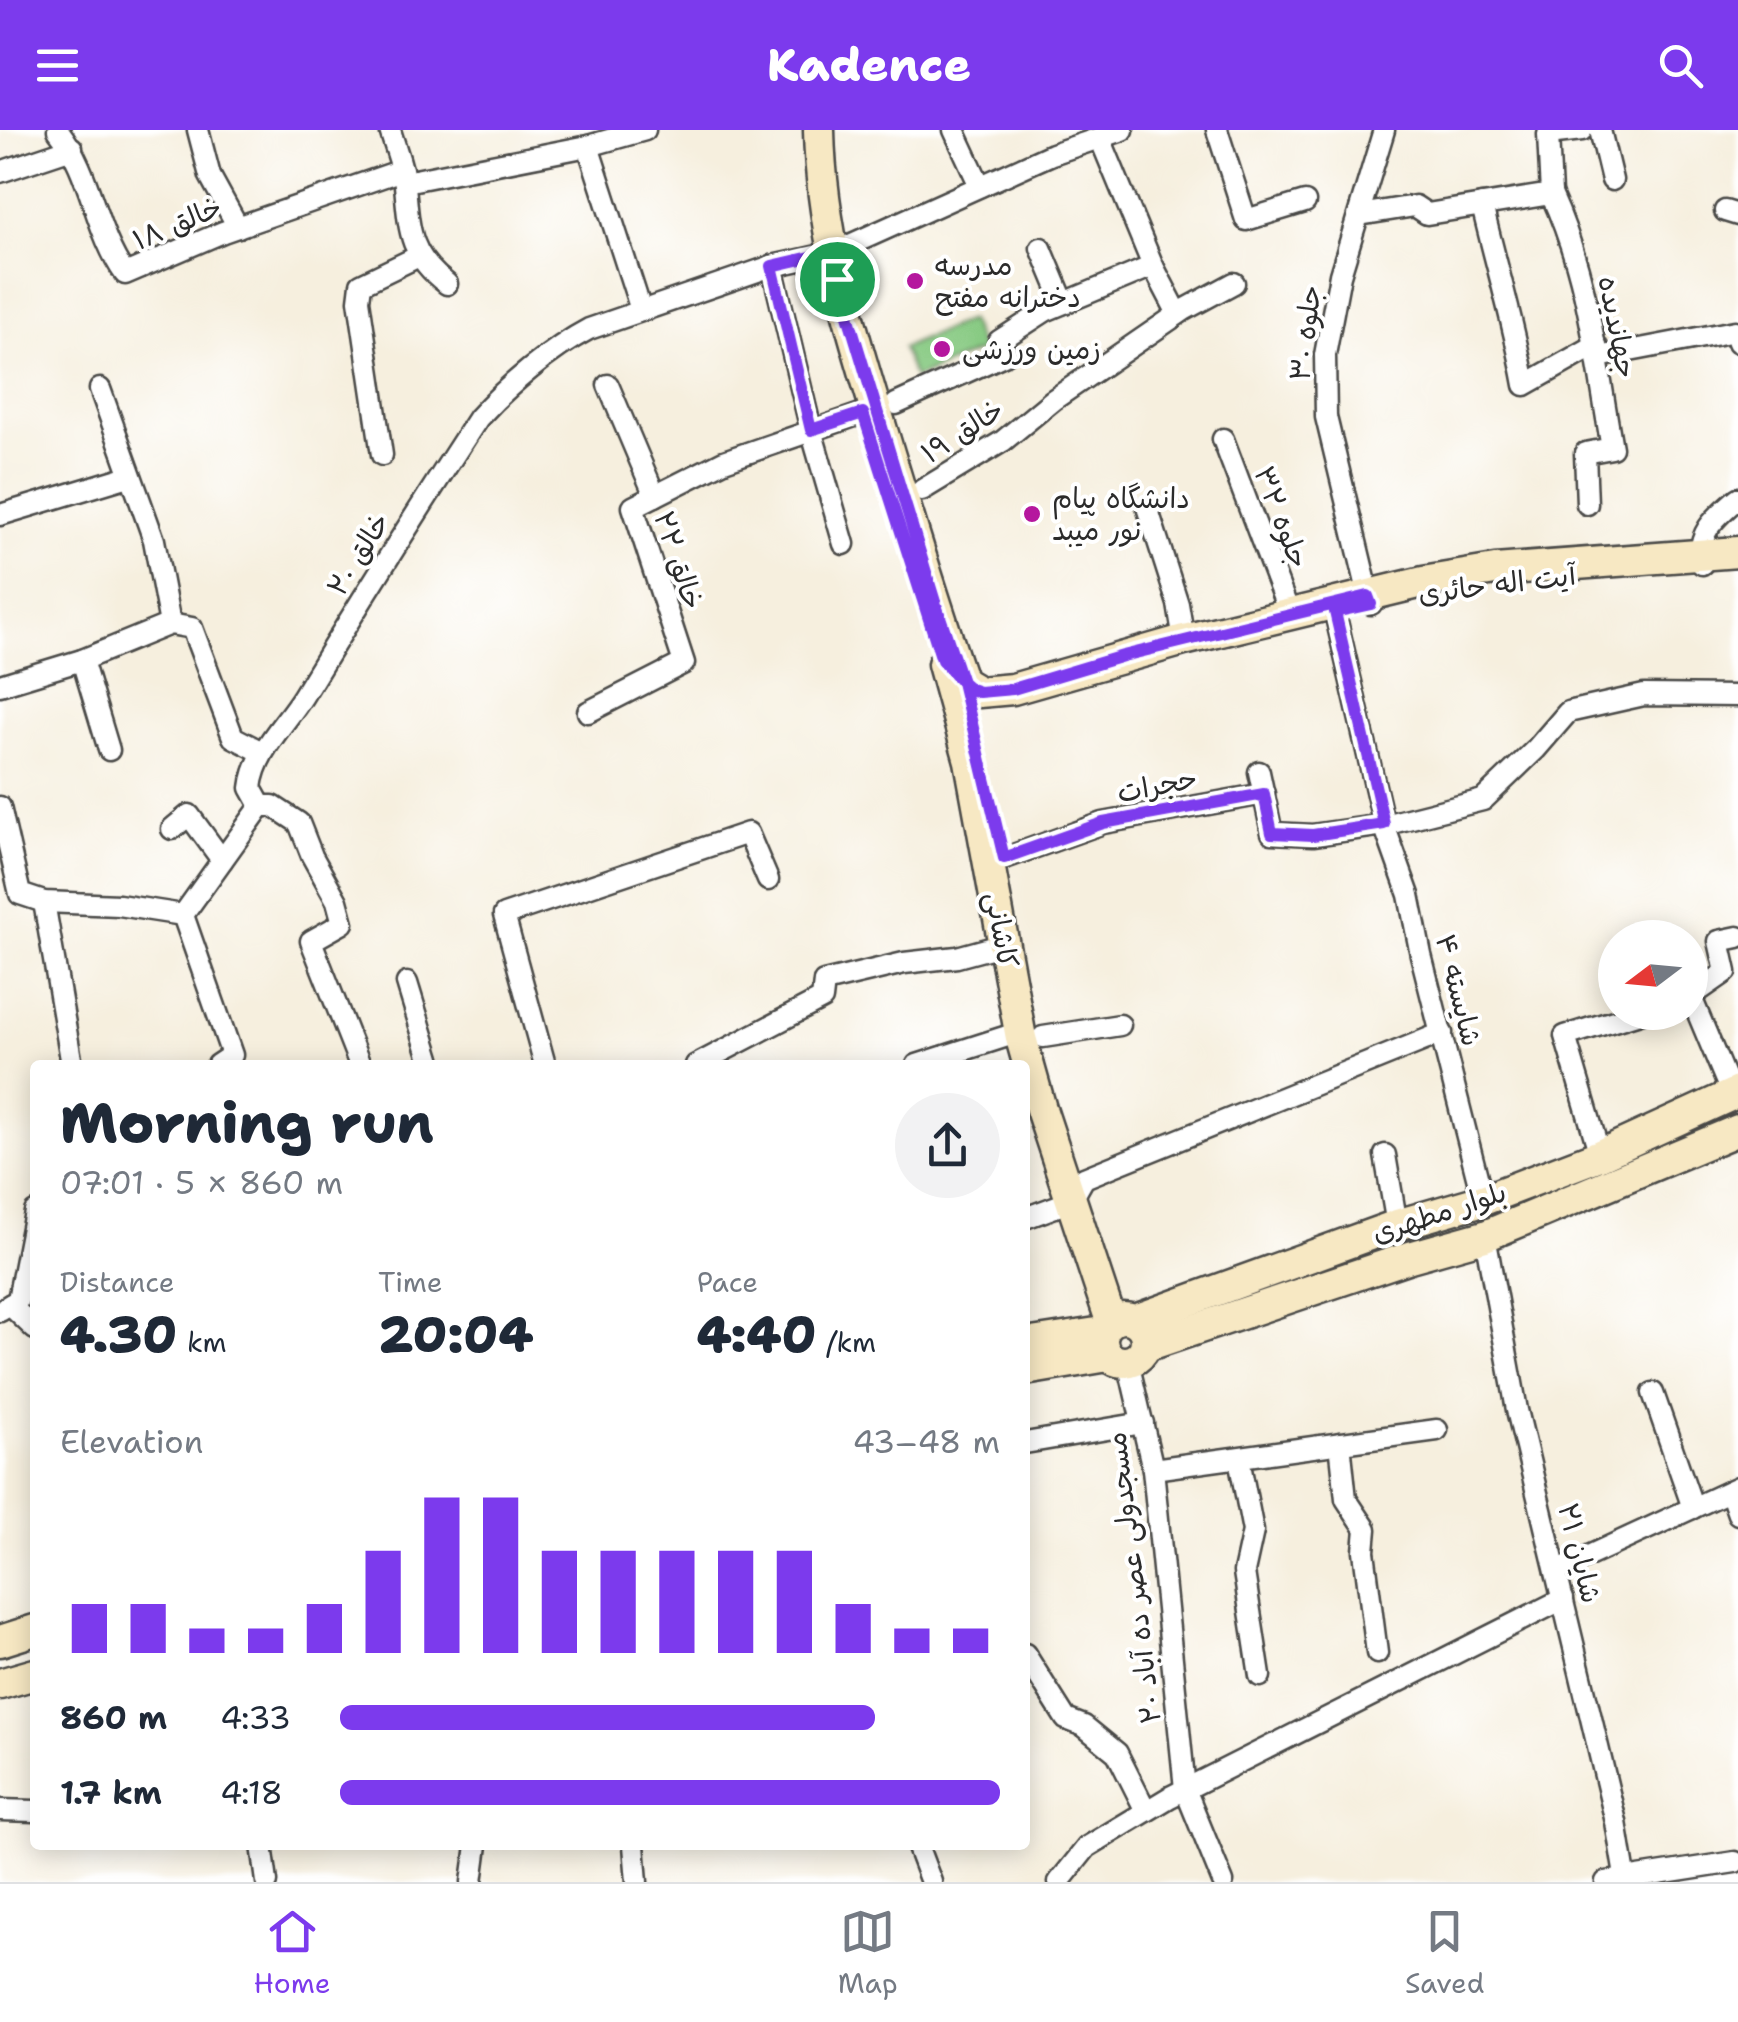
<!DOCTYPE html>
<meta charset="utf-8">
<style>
body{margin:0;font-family:"Shantell Sans","Playpen Sans Arabic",sans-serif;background:#f2f2f3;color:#1f2937;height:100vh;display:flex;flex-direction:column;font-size:38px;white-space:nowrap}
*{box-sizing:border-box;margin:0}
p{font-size:32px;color:#747a83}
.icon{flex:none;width:55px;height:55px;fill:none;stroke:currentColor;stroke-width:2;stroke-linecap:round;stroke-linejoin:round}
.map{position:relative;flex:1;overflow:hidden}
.drawer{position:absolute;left:30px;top:930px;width:1000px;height:790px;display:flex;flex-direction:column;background:#fff;border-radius:10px;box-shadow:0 5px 25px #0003}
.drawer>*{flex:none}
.needle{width:65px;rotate:254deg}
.controls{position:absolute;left:1598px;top:790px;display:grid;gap:20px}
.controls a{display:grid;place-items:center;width:110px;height:110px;border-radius:50%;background:#fff;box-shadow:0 5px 25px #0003;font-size:50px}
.pin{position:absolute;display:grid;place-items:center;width:85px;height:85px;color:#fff;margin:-42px;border:5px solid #fff;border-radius:50%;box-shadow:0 2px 10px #0007}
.round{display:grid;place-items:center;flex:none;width:105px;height:105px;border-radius:52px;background:#f2f2f3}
.headline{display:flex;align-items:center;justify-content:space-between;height:170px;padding:0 30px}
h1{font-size:55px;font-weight:800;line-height:75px}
.stats{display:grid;grid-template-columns:repeat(3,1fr);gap:15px;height:170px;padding:10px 30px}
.stats div{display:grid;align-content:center}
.stats b{font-size:50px;font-weight:800}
.stats small{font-size:28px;font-weight:400}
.stats p{font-size:28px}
.chart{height:280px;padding:20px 30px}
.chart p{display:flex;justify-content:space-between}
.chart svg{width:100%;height:180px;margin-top:10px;stroke:#7c3aed;stroke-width:6}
ul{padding:0 30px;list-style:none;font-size:32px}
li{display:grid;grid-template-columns:160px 120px 1fr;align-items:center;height:75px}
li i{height:25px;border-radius:12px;background:#7c3aed}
header{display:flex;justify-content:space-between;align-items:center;height:130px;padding:0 30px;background:#7c3aed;color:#fff;font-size:45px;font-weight:800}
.tabs{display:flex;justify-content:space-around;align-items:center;height:140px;border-top:2px solid #e0e1e3;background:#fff;font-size:28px;color:#747a83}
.tabs a{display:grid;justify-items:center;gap:5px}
.tabs .current{color:#7c3aed}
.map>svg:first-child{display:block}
</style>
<header><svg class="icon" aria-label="menu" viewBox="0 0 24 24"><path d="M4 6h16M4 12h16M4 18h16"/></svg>Kadence<svg class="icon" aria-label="search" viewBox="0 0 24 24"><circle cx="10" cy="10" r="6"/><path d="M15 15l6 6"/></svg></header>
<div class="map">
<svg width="1738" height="1752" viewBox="0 0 1738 1752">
<rect width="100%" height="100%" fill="#fff"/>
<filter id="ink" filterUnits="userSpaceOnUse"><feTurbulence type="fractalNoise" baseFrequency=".01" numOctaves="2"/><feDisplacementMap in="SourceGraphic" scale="20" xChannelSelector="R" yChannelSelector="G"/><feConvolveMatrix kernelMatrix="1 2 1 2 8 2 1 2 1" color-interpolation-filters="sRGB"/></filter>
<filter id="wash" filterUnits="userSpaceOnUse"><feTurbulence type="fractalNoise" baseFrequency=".0048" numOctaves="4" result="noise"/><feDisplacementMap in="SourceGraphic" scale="40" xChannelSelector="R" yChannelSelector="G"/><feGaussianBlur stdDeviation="2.25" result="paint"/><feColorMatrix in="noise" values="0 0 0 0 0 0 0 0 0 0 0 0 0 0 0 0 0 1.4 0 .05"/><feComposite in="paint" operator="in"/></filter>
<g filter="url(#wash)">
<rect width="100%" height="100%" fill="#f6efde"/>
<polygon fill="#88ca83" stroke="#5a7a57" stroke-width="2.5" points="969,190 982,220 914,248 902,218"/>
</g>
<g filter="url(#ink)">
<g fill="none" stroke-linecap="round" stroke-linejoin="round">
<defs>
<g id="street">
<path d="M58,0c34,43 36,100 67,144l98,-42 179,-62"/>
<polyline points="198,0 210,46 238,97"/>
<path d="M390,0c5,18 13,36 15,55 4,45 4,70 42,99"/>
<polyline points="954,0 980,56"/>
<polyline points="1217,0 1246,90 1305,72"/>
<polyline points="1600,0 1612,50"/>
<polyline points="1100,8 1153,136 1178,184"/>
<polyline points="588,16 645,0"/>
<polyline points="0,42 72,18"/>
<polyline points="405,52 588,16 641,180"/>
<polyline points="1551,64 1548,4 1582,0"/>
<path d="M1482,75c14,60 32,118 43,180l71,-40"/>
<polyline points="1725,81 1738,85"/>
<path d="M1359,85l56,-9 12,8 124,-20c38,83 45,165 61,254l-27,5 2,51"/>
<polyline points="1041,118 1064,173"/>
<polyline points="772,136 811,300 844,414"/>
<polyline points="1598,227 1735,201 1738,212"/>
<polyline points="608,255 655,366"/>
<polyline points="100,259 154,410 170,494"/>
<polyline points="896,274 1006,224 999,211 1045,181 1153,136"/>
<polyline points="1223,309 1290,485"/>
<polyline points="382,325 359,170 361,154 419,126"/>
<polyline points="922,360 1003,311 1053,270 1184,180 1234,153"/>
<polyline points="1147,377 1178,474 1184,510"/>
<polyline points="0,385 129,346"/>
<path d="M1702,434c-7,-31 15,-48 36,-66"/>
<polyline points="1333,474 1384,695 1409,765 1421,825 1483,1070"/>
<polyline points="1371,474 1326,287 1325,225 1340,145 1384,0"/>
<polyline points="82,530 109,620"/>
<polyline points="0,555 82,530 170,494 192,498 233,607 262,622"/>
<polyline points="588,582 684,533 633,377 724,331 875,279"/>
<polyline points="1259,642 1272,703 1313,705 1384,695 1483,670 1536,619 1568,582 1644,565 1738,566"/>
<polyline points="261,676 273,676 299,693 312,726 337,771 343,793 311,811 360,935"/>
<polyline points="0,677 20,764 44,772 119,775 183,785"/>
<polyline points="172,699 189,685 222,730"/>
<polyline points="1005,728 1103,693 1264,664"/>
<polyline points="44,772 72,935"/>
<polyline points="407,853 432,935"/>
<polyline points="1690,867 1726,842 1719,811 1738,807"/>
<polyline points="1691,867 1732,965"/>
<polyline points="1043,907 1120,895"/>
<path d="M217,935l15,-10 -49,-140 78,-109 -10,-18c4,-37 34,-63 52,-92 57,-94 115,-186 175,-278 29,-32 73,-69 111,-89l183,-63 60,-13 220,-99 71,-24"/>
<polyline points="545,935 504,785 748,703 768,750"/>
<polyline points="696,935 822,869 824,852 904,833 957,827 1005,814"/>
<polyline points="917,935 1020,902"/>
<polyline points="1385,1025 1397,1095"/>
<polyline points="1600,1025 1565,906 1643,882"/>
<polyline points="1025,1088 1071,1071 1084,1048 1442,903"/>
<polyline points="1485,1106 1517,1280 1616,1692 1626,1752"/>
<polyline points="10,1175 35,1199"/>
<polyline points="0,1181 18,1170 35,1082"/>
<polyline points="1128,1232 1153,1339 1185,1659 1223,1752"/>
<polyline points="1653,1263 1693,1378"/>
<polyline points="1025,1313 1143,1293"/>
<polyline points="1340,1313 1346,1369 1366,1399 1364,1421 1377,1523"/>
<polyline points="1239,1329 1253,1401 1244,1442 1260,1546"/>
<polyline points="1153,1339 1437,1300"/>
<polyline points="1730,1361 1738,1384"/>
<polyline points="1556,1441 1738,1357"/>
<polyline points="1025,1524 1066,1589 1084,1596 1117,1623 1146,1681"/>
<polyline points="0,1680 35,1681"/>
<polyline points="262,1715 267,1752"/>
<polyline points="634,1715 637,1752"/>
<polyline points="917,1715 931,1752"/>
<polyline points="472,1752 477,1715"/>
<polyline points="1059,1752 1087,1717 1170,1667 1563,1469"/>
<polyline points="1606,1752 1735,1732"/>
</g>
<g id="secondary">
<path d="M819,0c2,104 32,199 62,297 26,86 52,171 81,255l17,10 34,-3 171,-49 239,-58 72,-12 243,-18"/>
<polyline points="943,534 970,631 1021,908 1041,979 1111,1191"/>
<circle cx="1124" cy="1210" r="22"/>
<polyline points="1135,1190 1397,1095 1483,1070 1600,1025 1738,962"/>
<polyline points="1025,1214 1103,1202"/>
<polyline points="1146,1216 1410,1127 1485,1106 1738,1000"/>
<polyline points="1025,1240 1108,1226"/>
<polyline points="0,1511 35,1500"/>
<polyline points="0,1554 35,1544"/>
</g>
</defs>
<use href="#street" stroke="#494846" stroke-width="25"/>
<use href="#secondary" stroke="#494846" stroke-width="35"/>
<use href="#street" stroke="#fff" stroke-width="20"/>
<use href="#secondary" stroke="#f7e8c3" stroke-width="30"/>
</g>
</g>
<g fill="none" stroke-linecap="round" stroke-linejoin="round" filter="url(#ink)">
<defs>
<polyline id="route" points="837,149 832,122 772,136 811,300 863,283 942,530 962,552 1004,728 1103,693 1264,664 1272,703 1313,705 1384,694 1335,482 1371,474 1368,466 1123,526 1013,559 979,562 970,559 962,552 935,472 837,149"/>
</defs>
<use href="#route" stroke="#fff" stroke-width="20"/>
<use href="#route" stroke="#7c3aed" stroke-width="12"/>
</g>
<g fill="#b5179e" stroke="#fff" stroke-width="4">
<circle cx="915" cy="151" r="10"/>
<circle cx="942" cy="219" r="10"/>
<circle cx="1032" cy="384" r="10"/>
</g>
<g text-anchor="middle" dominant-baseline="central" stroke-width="8" stroke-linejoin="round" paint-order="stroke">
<g font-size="28" fill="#2b2b2b" stroke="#fff">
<text transform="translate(177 93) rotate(-23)">خالق ۱۸</text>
<text transform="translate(1618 197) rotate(79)">جهاندیده</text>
<text transform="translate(1305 203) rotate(-83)">جلوه ۳۰</text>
<text transform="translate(962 301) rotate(-33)">خالق ۱۹</text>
<text transform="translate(1282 387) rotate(69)">جلوه ۳۲</text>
<text transform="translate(358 424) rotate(-58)">خالق ۲۰</text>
<text transform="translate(679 430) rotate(72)">خالق ۲۲</text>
<text transform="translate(1497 454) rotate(-7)">آیت اله حائری</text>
<text transform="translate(1157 655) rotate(-11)">حجرات</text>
<text transform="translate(1002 800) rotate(80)">کاشانی</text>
<text transform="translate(1459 860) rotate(76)">شایسته ۴</text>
<text transform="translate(1439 1082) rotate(-18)">بلوار مطهری</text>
<text transform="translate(1580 1423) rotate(76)">شایان ۲۱</text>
<text transform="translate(1133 1448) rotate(-97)">مسجدولی عصر ده آباد ۲۰</text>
</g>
<g font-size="28" fill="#2b2b2b" stroke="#fff" text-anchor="start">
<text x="935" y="135">مدرسه<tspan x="935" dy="32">دخترانه مفتح</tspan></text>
<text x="962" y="219">زمین ورزشی</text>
<text x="1052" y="368">دانشگاه پیام<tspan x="1052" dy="32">نور میبد</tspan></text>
</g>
</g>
</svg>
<div class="controls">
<a><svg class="needle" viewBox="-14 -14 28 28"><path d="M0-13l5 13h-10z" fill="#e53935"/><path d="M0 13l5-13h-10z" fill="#747a83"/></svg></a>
</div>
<div class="pin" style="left:837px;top:149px;background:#1e9e55"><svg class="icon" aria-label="arrive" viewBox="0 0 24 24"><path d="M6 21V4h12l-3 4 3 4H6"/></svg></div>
<section class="drawer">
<div class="headline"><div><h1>Morning run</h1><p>07:01 · 5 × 860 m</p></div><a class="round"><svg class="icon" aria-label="share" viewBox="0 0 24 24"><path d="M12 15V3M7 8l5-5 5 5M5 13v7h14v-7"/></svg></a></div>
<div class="stats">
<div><p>Distance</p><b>4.30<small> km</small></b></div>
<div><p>Time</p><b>20:04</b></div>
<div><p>Pace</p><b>4:40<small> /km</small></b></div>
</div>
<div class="chart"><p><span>Elevation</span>43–48 m</p>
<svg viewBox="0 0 160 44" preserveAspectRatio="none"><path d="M5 44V32M15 44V32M25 44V38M35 44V38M45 44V32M55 44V19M65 44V6M75 44V6M85 44V19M95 44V19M105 44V19M115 44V19M125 44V19M135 44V32M145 44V38M155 44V38"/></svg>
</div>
<ul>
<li><b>860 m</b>4:33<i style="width:81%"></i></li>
<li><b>1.7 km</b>4:18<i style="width:100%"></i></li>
</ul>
</section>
</div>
<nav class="tabs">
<a class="current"><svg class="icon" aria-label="home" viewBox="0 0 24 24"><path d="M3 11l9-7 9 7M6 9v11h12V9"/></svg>Home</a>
<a><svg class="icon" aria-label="map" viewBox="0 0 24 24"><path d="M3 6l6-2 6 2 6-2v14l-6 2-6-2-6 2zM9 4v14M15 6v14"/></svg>Map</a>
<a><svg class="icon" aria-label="saved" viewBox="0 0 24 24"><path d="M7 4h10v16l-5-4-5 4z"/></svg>Saved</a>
</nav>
